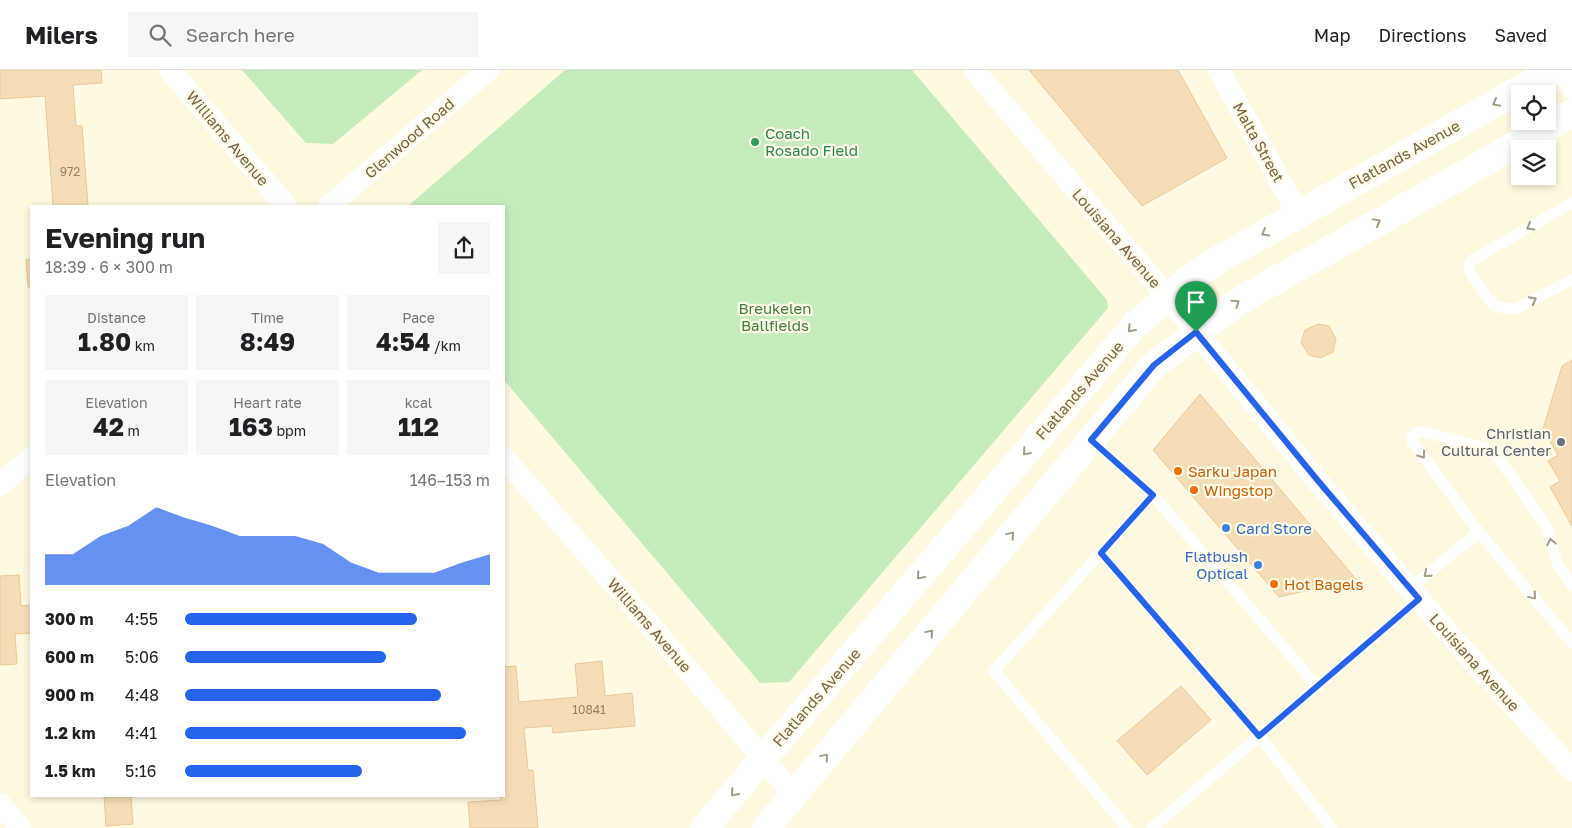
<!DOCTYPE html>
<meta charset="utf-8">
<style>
body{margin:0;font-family:"Golos Text",sans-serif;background:#f6f6f6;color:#202124;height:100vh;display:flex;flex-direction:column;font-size:19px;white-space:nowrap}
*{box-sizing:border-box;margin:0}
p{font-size:16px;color:#757577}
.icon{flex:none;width:28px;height:28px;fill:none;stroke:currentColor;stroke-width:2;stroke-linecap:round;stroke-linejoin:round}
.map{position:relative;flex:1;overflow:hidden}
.details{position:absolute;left:30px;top:135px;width:475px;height:592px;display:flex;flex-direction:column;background:#fff;border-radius:0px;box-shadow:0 2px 8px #0003}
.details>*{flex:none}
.buttons{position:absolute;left:1511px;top:15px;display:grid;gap:10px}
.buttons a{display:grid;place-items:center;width:45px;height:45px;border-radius:0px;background:#fff;box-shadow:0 2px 8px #0003;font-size:25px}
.pin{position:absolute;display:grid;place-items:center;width:42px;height:42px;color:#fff;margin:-51px -21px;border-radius:50% 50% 50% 0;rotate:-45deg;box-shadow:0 0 5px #0007}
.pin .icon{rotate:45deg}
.round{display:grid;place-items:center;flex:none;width:52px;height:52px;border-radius:0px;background:#f6f6f6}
.headline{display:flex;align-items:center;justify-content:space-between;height:85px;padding:0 15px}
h1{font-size:28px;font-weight:700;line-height:38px}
.figures{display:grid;grid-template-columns:repeat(3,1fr);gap:8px;height:85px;padding:5px 15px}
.figures div{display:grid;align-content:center;border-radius:0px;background:#f6f6f6;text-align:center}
.figures b{font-size:25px;font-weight:700}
.figures small{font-size:14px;font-weight:400}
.figures p{font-size:14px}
.chart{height:140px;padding:10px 15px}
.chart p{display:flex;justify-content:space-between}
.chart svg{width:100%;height:90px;margin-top:5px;fill:#2563eb;opacity:.7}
ul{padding:0 15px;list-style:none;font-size:16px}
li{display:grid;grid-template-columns:80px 60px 1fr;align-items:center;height:38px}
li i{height:12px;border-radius:6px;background:#2563eb}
header{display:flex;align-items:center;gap:30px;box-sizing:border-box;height:70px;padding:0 25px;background:#fff;border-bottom:1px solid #e0e0e0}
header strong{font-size:24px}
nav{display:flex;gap:28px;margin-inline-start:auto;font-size:18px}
.search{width:350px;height:45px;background:#f6f6f6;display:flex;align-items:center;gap:12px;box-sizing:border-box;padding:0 18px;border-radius:0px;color:#757577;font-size:19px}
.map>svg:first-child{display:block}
</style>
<header>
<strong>Milers</strong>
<div class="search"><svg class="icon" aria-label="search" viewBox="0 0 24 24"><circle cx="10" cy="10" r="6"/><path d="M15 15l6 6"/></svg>Search here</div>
<nav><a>Map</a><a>Directions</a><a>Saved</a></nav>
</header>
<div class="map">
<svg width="1572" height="758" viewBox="0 0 1572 758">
<rect width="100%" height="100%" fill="#fef9e0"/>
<g fill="#c6ecbe">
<polygon points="242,0 422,0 333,74 306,73"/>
<polygon points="565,0 912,0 1107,230 1108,238 789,612 760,613 504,310 504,136 408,136"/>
</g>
<g fill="#f5deb6" stroke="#e9c996">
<polygon points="0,0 101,0 102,13 73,15 76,56 82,56 88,136 53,136 45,26 0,29"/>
<polygon points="1029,0 1178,0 1227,88 1142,136"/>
<polygon points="31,189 31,217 28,217 26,190"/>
<polygon points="1318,254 1329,256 1336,269 1333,282 1320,288 1309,285 1301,273 1305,260"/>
<polygon points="1572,290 1572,456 1550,417 1560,411 1548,391 1558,385 1543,359 1562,296"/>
<polygon points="1200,324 1356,509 1279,527 1153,380"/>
<polygon points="19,505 21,536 31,535 31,563 15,564 17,594 0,595 0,506"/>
<polygon points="602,591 605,626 632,623 635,656 553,663 552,656 524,658 528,700 533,700 538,758 470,758 468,732 501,730 501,726 504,726 504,597 516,596 519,632 578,627 575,594"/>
<polygon points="1181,616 1211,650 1147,705 1117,671"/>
<polygon points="104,726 138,726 131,727 133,754 106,756"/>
</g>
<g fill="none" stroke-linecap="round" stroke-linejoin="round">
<g stroke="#fff" stroke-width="11">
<polyline points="1572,133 1472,190 1469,195 1469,200 1489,230 1494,235 1503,238 1515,239 1572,210"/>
<polyline points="1091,370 1153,425"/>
<polyline points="1479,462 1572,573"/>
<polyline points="1101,483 1259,666 1332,758"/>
<polyline points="1410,518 1479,462 1412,371 1412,366 1419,362 1425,362 1487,379 1497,386 1547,457 1557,493 1572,515"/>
<polyline points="1127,758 994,601 1153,425 1317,616"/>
<polyline points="1152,758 1419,529"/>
</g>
<g stroke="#fff" stroke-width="22">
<polyline points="170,0 286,136"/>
<polyline points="974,0 1169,228 1319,413 1457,573 1572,700"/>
<polyline points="1219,0 1298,144"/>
<polyline points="1562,0 1572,18"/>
<polyline points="329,136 488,0"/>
<polyline points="504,388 657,563 794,725"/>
<polyline points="0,415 31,388"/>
<polyline points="0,734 20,758"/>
</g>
<g stroke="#fff" stroke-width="28">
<polyline points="704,758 1136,254 1188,210 1218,190 1554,0"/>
<polyline points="766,758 1154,295 1239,231 1572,43"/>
</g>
</g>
<defs><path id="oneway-chevron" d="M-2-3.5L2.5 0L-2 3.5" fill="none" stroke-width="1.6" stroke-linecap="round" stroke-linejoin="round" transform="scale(1.25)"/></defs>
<g stroke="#a69a87">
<use href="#oneway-chevron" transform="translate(1496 33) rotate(151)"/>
<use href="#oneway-chevron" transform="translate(1377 152) rotate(-29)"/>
<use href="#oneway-chevron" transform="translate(1530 157) rotate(150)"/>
<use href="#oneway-chevron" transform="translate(1265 163) rotate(150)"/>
<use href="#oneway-chevron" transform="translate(1533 230) rotate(-27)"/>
<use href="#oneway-chevron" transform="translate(1236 233) rotate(-35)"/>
<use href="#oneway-chevron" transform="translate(1131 259) rotate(132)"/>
<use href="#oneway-chevron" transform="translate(1026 382) rotate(131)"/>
<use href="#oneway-chevron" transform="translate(1422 385) rotate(54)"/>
<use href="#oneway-chevron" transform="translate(1011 465) rotate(-50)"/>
<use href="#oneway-chevron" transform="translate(1551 472) rotate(-101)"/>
<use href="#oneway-chevron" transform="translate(1427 504) rotate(141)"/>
<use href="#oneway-chevron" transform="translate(920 506) rotate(131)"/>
<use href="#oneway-chevron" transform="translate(1533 526) rotate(50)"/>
<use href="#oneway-chevron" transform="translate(930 563) rotate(-50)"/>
<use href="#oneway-chevron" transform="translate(825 687) rotate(-50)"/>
<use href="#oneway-chevron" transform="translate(734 723) rotate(131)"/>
</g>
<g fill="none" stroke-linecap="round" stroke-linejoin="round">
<defs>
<polygon id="route" points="1196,262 1319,412 1419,529 1259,666 1101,483 1153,425 1091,370 1154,295"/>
</defs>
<use href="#route" stroke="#fff" stroke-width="10"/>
<use href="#route" stroke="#2563eb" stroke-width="6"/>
</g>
<circle fill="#2e9e5b" stroke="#fffbe8" stroke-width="2" cx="755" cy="72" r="5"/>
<circle fill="#6b7280" stroke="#fffbe8" stroke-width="2" cx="1561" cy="372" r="5"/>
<g fill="#e8710a" stroke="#fffbe8" stroke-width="2">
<circle cx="1178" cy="401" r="5"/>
<circle cx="1194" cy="420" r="5"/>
<circle cx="1274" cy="514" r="5"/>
</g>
<g fill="#3f7fe0" stroke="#fffbe8" stroke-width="2">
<circle cx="1226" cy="458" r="5"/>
<circle cx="1258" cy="495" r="5"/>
</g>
<g text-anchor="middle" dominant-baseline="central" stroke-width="4.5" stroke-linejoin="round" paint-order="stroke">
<g font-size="12" fill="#968262">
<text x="70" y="101">972</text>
<text x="589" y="639">10841</text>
</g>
<g font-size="15" fill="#27864d" stroke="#fffbe8" text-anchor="start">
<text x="765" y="63">Coach<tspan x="765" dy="17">Rosado Field</tspan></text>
</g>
<g font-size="15" fill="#766346" stroke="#fffbe8">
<text transform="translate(228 68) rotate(50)">Williams Avenue</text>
<text transform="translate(409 68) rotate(-41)">Glenwood Road</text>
<text transform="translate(1259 72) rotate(61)">Malta Street</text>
<text transform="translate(1404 84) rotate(-29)">Flatlands Avenue</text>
<text transform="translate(1117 168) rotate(49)">Louisiana Avenue</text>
<text transform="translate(1079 320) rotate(-49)">Flatlands Avenue</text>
<text transform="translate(650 555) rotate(49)">Williams Avenue</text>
<text transform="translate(1475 592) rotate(48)">Louisiana Avenue</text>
<text transform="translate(816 627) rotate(-49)">Flatlands Avenue</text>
</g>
<g font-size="15" fill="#417d3d" stroke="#fffbe8">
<text x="775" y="238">Breukelen<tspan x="775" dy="17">Ballfields</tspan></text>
</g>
<g font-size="15" fill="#5b616d" stroke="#fffbe8" text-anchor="end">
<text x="1551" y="363">Christian<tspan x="1551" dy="17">Cultural Center</tspan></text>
</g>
<g font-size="15" fill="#c56008" stroke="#fffbe8" text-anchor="start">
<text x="1188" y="401">Sarku Japan</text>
<text x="1204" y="420">Wingstop</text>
<text x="1284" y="514">Hot Bagels</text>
</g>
<g font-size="15" fill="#366cbe" stroke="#fffbe8" text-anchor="start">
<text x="1236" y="458">Card Store</text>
<text x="1248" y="486" text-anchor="end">Flatbush<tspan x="1248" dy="17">Optical</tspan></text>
</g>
</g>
</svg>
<div class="buttons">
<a><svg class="icon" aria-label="locate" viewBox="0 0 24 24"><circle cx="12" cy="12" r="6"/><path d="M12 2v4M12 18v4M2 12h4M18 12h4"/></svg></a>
<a><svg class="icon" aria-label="layers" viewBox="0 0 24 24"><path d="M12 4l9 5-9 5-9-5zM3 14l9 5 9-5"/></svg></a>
</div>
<div class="pin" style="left:1196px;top:262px;background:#1e9e55"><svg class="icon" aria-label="arrive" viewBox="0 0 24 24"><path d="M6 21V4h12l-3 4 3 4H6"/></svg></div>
<section class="details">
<div class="headline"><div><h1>Evening run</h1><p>18:39 · 6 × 300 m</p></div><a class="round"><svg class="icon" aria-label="share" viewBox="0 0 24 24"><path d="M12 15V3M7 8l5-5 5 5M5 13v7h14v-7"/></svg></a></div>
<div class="figures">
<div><p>Distance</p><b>1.80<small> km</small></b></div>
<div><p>Time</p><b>8:49</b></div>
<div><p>Pace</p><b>4:54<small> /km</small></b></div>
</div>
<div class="figures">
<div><p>Elevation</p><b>42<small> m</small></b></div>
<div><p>Heart rate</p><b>163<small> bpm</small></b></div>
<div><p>kcal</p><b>112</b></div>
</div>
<div class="chart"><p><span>Elevation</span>146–153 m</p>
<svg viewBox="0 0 160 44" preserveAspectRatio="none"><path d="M0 44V29L10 29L20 20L30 15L40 6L50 11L60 15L70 20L80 20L90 20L100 24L110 33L120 38L130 38L140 38L150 33L160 29V44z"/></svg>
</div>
<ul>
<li><b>300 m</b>4:55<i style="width:76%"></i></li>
<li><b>600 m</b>5:06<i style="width:66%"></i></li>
<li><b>900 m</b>4:48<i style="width:84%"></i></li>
<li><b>1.2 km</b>4:41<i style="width:92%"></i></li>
<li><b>1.5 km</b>5:16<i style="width:58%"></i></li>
</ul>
</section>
</div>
